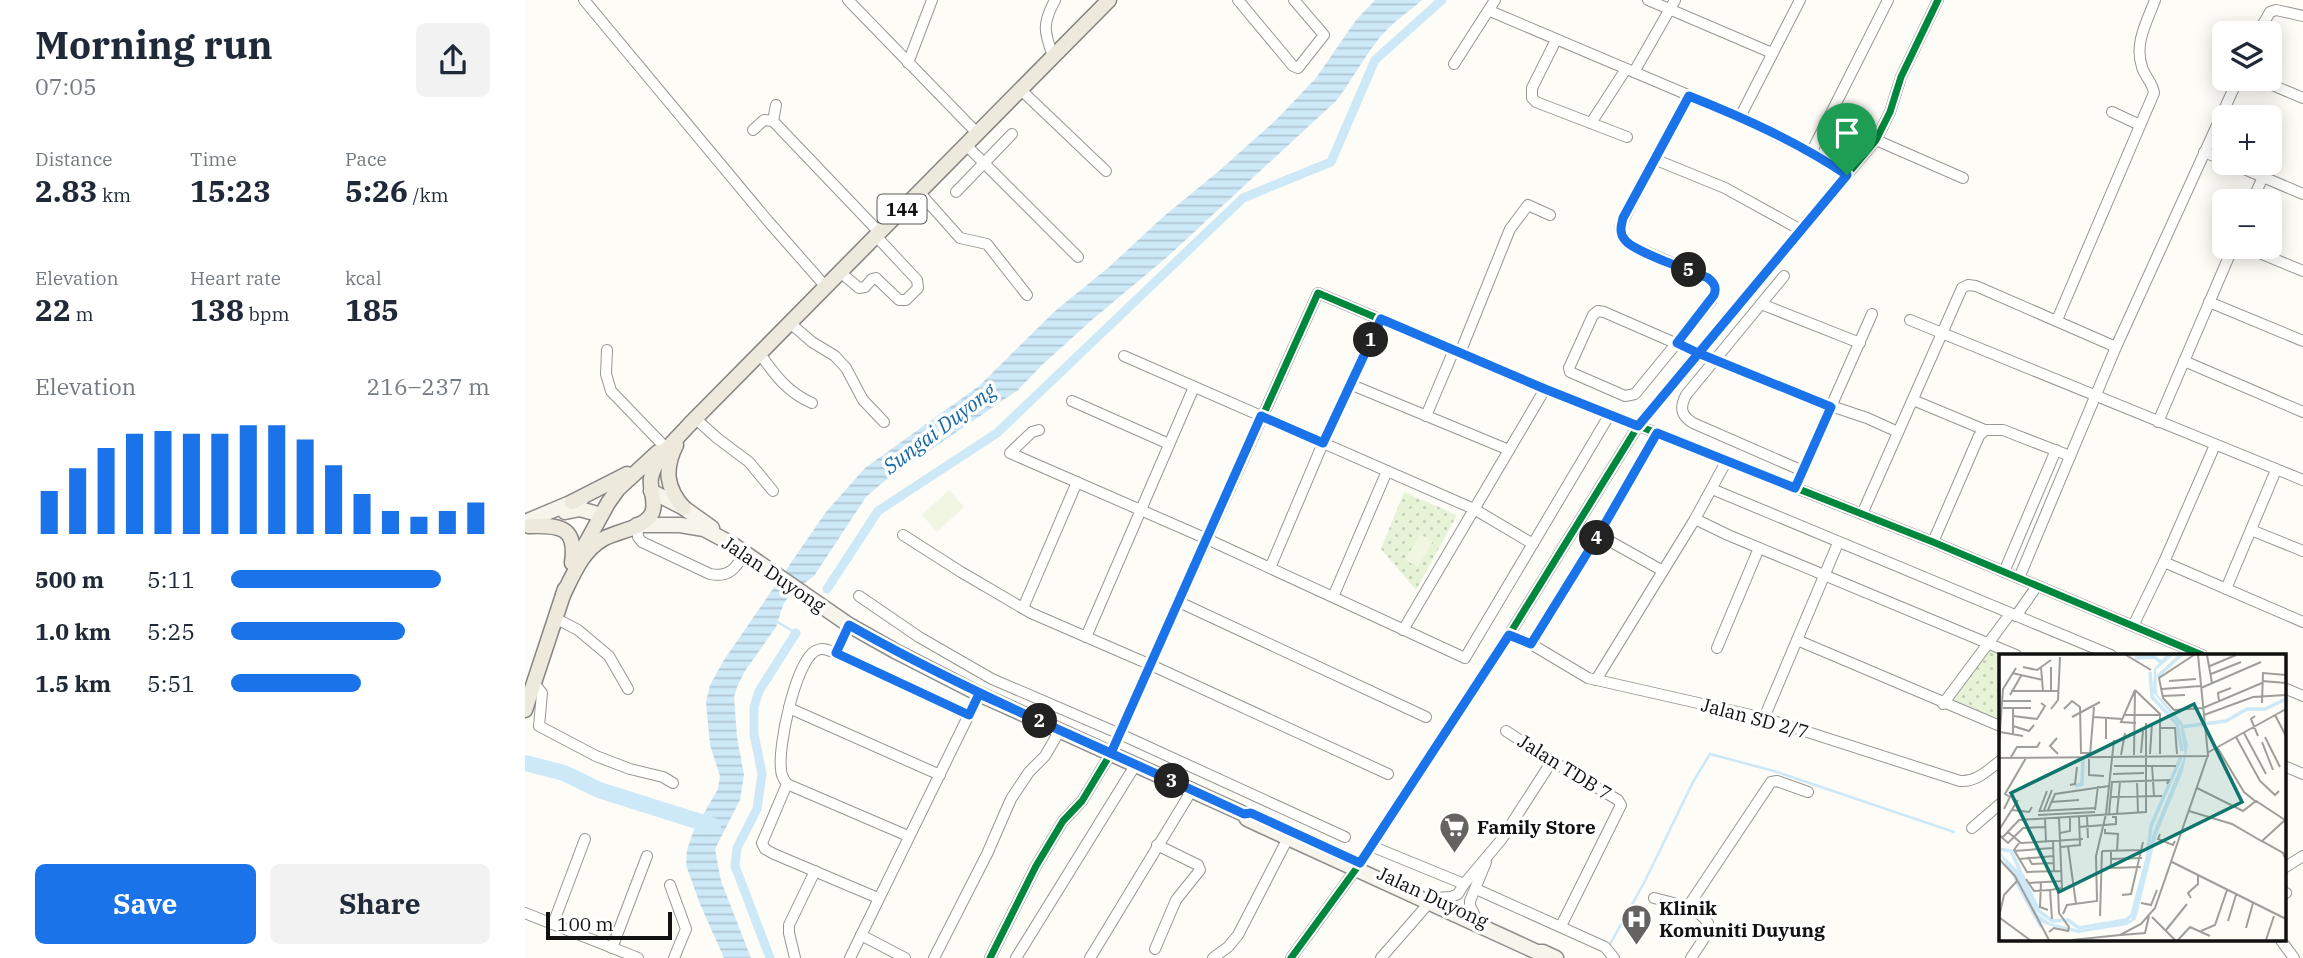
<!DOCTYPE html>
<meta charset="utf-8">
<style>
body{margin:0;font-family:"IBM Plex Serif",serif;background:#f2f2f3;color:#1f2937;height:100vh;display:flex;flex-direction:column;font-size:26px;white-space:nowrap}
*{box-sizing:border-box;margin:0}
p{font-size:23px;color:#747a83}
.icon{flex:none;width:38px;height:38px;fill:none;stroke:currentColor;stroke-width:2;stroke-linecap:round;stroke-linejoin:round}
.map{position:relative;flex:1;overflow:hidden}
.side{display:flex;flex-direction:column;background:#fff;width:525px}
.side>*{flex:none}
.fabs{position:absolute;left:1687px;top:21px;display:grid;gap:14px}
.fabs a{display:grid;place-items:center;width:70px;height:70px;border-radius:10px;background:#fff;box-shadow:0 4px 18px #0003;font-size:35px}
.scale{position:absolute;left:21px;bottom:18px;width:126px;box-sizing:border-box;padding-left:7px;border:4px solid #111;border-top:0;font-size:19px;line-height:24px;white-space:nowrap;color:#111;-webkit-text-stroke:5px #fff;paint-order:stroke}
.pin{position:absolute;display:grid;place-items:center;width:60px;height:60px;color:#fff;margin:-72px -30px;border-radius:50% 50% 50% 0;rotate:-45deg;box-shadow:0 0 7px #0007}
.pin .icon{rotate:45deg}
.km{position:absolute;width:35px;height:35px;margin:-18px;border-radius:50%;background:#222;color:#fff;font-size:19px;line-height:35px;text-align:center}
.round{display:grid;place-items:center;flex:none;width:74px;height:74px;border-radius:10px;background:#f2f2f3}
.headline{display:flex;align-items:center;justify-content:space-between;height:119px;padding:0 35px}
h1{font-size:38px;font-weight:700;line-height:52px}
.figures{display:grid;grid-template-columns:repeat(3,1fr);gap:10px;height:119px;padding:7px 35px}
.figures div{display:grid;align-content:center}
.figures b{font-size:30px;font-weight:700}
.figures small{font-size:19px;font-weight:400}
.figures p{font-size:19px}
.chart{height:196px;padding:14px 35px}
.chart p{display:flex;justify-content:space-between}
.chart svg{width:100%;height:126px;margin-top:7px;stroke:#1a73e8;stroke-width:6}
.primary-button{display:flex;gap:14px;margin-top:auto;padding:14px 35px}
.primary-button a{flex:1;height:80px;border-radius:10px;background:#1a73e8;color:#fff;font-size:28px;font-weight:700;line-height:80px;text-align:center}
.primary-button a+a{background:#f2f2f3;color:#1f2937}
ul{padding:0 35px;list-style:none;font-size:23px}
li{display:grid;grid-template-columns:112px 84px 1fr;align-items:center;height:52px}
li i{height:18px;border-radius:9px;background:#1a73e8}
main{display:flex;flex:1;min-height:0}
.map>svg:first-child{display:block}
</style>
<main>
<section class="side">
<div class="headline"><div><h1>Morning run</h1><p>07:05</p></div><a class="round"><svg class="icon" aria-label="share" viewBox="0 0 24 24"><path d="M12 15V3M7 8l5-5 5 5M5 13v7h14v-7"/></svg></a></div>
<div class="figures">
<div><p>Distance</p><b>2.83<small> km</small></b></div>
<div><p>Time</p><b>15:23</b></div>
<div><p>Pace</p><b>5:26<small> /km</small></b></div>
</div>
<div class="figures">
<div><p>Elevation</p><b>22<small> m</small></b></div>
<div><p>Heart rate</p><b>138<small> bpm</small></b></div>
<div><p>kcal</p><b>185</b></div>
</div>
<div class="chart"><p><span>Elevation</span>216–237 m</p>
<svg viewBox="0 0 160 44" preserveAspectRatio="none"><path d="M5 44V29M15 44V21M25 44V14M35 44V9M45 44V8M55 44V9M65 44V9M75 44V6M85 44V6M95 44V11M105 44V20M115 44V30M125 44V36M135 44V38M145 44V36M155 44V33"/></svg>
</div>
<ul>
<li><b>500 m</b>5:11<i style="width:81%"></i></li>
<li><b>1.0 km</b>5:25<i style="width:67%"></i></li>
<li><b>1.5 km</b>5:51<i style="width:50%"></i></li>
</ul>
<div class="primary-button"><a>Save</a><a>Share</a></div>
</section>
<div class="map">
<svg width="1778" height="958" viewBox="0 0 1778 958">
<defs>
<pattern id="park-dots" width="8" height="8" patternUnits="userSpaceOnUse" patternTransform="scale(1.75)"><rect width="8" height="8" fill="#e7f3d7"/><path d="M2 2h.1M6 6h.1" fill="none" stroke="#c5cfb8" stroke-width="1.8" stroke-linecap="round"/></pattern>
<pattern id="water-rules" width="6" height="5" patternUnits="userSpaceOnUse" patternTransform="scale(1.75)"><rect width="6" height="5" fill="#cde8f7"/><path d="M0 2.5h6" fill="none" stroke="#afc6d3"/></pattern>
</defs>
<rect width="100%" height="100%" fill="#fdfcf7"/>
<g fill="url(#park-dots)">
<polygon points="879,492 932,515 891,590 856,549"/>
<polygon points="1465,648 1480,655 1475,655 1475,719 1426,700"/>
</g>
<g fill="#f0f6e1">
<polygon points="424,490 439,507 412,532 397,515"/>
<polygon points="895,534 908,541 893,567 880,560"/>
</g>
<path fill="url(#water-rules)" d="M850,0h47c-14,12 -30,23 -42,37 -16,20 -28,43 -44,64l-170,157 -72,60 -52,47 -24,25 -136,93 -16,14 -52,79 -24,18 -7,11 -7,22 -31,44 -8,16 -3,10 3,40 7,38 -4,25 -25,49 6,32 30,77h-27l-24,-54 -14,-39 1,-15 6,-18 25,-43 2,-13 -10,-31 -4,-43 4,-17 14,-25 102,-148 39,-44 114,-82 76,-75 54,-44 54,-50 57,-47 58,-52 38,-40 40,-58z"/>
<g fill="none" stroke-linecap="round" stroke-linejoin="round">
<g stroke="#cde8f7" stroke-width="2.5">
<polyline points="249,620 271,633"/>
<polyline points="1084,946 1120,881 1168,782 1185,754 1249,771 1429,832"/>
</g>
<g stroke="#cde8f7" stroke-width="9">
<polyline points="302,589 353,511 472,433 718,198 806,162 850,60 917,0"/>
<polyline points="245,958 210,866 212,848 232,809 237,774 229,734 229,707 234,691 271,633"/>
</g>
<polyline stroke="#cde8f7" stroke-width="16" points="0,763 39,773 74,790 188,826"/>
<defs>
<g id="minor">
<polyline points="59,0 243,221 301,287"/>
<polyline points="323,0 452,133"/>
<polyline points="713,0 768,66 773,68 799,35 769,0"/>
<polyline points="1123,0 1247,53"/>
<polyline points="965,11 1215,117 1286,153 1322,175"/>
<polyline points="1733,33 1745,12 1751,10 1778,16"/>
<polyline points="1031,40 1007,88 1007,98 1011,102 1102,137"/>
<path d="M528,56c-9,-24 -11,-32 2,-56"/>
<polyline points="383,63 407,0"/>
<polyline points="929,64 970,0"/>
<polyline points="1109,72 1150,0"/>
<polyline points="1733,79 1778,98"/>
<polyline points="495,89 581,171"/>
<path d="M1165,96l-36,63 -34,68 2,9 10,10 76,32c9,7 9,13 3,23l-76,93 -10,2 -55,-24 -1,-4 24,-53 5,-4 6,1 94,41 133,53 36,12 31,14"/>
<polyline points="251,105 248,121 354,232"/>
<polyline points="1587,112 1615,125"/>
<polyline points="1215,117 1275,0"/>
<polyline points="1066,123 1101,69"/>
<polyline points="228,130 239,120 248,121"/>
<polyline points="1351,140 1438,178"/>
<polyline points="441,145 553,257"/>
<polyline points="1679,152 1699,160"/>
<polyline points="1286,153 1363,0"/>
<polyline points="1129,159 1200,188 1276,230"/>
<polyline points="1705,163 1778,194"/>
<polyline points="394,192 435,238 462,244 502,295"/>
<polyline points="431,192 487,134"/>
<polyline points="1727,201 1738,177"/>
<polyline points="1720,247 1778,271"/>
<polyline points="315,272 334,288 340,287 347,279 351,278 374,300 381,300 393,288 392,280 351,236"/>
<path d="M1259,276l-98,119c-6,12 -6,20 7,28l110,48"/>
<polyline points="1684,302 1778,341"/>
<polyline points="1236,304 1335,343"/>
<polyline points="1385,320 1778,480"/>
<path d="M1532,320l97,-227c-1,-10 -9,-16 -12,-26 -8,-24 5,-45 13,-67"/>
<polyline points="265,323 287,342 310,356 321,368 338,400 359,422"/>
<polyline points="82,350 81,374 86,391 139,446"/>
<polyline points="935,353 985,229 1003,205 1025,215"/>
<path d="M235,354c15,21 27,38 52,49"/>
<polyline points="599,356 949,509 1008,544"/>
<polyline points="1659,361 1778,412"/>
<polyline points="827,385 984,450"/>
<polyline points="1388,400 1460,430"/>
<polyline points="547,401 644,444"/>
<polyline points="901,416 929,350"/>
<polyline points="171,419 192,438 224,462 248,491"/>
<polyline points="1633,422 1708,247"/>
<polyline points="514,430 507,432 485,453 682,539 940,658 1085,414"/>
<polyline points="1270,488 1347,314"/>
<polyline points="1187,489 1586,655"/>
<polyline points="1337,514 1437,288 1443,285 1451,286 1591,347"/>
<polyline points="1170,519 1203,535 1491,655"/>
<path d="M112,525l1,12 4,5 68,32c19,4 26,-6 35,-21"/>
<polyline points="1726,530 1778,551"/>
<polyline points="378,535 436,572 506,613 626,665 863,774"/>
<polyline points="1074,535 1138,571"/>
<polyline points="1408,542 1454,436 1460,430 1478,430 1545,456"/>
<polyline points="1639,562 1778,622"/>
<polyline points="745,568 798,443 856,319"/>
<polyline points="1479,572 1531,450"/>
<polyline points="1494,578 1591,347 1713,79"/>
<polyline points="1701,589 1751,470"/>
<polyline points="334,596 394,637 467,679 595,734 820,837"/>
<polyline points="808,597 862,471"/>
<polyline points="654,602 901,717"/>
<polyline points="498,608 552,482"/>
<polyline points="1491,616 1512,586"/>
<polyline points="30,618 53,630 84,656 103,689"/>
<path d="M324,625l-13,28c-8,-3 -13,-6 -21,-2 -20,13 -37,95 -34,118 0,6 3,11 6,15l-25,59 3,6 9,5 104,44"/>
<polyline points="1608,626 1639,562 1690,445"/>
<polyline points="878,630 1020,389"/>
<path d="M984,635l22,9 57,34 176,40 196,63c17,1 28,-11 40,-20"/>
<polyline points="561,637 669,387"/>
<polyline points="1272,640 1475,726"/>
<polyline points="1006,644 1074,535 1132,433"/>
<polyline points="1192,648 1234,548"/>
<polyline points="311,653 444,715"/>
<polyline points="1071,680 1170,519 1202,460"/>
<polyline points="9,683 17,693 14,726 71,756 105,769 138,777 148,783"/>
<polyline points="1759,688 1778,696"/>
<polyline points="1418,704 1485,614"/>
<polyline points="264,708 415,775"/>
<polyline points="1239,718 1313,543"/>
<polyline points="981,731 1027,761 1093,800 1096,805 1036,926"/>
<polyline points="1759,766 1778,774"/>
<polyline points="262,784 383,836"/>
<polyline points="1447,828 1475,804"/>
<polyline points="846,846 939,884"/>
<polyline points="1759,868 1778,856"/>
<polyline points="145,885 161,929 149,958"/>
<polyline points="951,889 1080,947 1089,958"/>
<polyline points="1759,894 1761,893"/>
<polyline points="910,898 926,897 933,894 939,884 976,840 1027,761"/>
<path d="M1129,898c18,5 43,8 54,25l-1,11 -16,24"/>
<polyline points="1162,908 1246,782 1252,781 1283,792"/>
<polyline points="0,913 113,958"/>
<polyline points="950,916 945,906 945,901 961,862"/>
<polyline points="28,924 60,839"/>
<polyline points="336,935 380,958"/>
<polyline points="1755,939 1769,958"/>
<polyline points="87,948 122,856"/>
<polyline points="630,949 651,900 675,870 673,865 632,845"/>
<polyline points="270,958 264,933 264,925 290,871"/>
<polyline points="325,958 454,694"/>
<polyline points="409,958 462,854 486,799 504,772 520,756 535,730"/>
<polyline points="465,958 511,866 538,821 557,801 586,753 793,293 1020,389 1408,542 1677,655"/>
<polyline points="491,958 611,764"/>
<polyline points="565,958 667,790"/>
<polyline points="688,958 703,947 713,935 763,838"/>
<polyline points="766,958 831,869 984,635 1113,426 1351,140 1365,112 1376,77 1413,0"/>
<polyline points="856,958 904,903"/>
</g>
<g id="secondary">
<polyline points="126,491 159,508 187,528"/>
<polyline points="40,512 55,509 76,515"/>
<polyline points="0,522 57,498"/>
<polyline points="112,525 155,525 179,529 207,544 324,625 370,651 454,694 719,814 722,819 763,838 1012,952 1018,952 1031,958"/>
</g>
<g id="primary">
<path d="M151,445c-12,24 -10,43 8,63"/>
<polyline points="47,502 102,474"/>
<path d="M4,526c32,-1 48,1 43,37"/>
<polyline points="55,554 83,503 93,489 133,452"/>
<path d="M38,595c10,-20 19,-44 40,-56 14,-8 39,-10 48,-24 7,-11 -2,-25 0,-37 4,-21 23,-36 37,-52l421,-426"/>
<polyline points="0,710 40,589"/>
</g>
</defs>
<use href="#minor" stroke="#979795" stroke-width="12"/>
<use href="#secondary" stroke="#8e8d8b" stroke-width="17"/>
<use href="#primary" stroke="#858482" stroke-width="17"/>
<use href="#minor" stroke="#fffffe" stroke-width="10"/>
<use href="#secondary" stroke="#f6f4eb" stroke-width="14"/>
<use href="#primary" stroke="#ede9dc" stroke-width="14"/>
<defs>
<g id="cycleway">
<polyline points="465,958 511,866 538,821 557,801 586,753 793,293 1020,389 1408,542 1677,655"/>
<polyline points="766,958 831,869 984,635 1113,426 1351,140 1365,112 1376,77 1413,0"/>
</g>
</defs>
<use href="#cycleway" stroke="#fff" stroke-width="11"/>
<use href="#cycleway" stroke="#00873e" stroke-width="7"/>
</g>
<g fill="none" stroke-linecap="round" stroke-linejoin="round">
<defs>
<path id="route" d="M1322,175l-209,251 -93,-37 -164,-70 -58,124 -62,-27 -150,337 -132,-59 -10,21 -133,-62 13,-28c127,72 263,127 395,189l7,-1 109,50 149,-228 22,9 68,-110 58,-101 138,55 36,-81 -133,-54 -21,-10 37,-48c3,-8 0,-12 -6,-17 -17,-7 -74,-26 -83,-38 -6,-7 -4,-14 -2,-22l66,-122c55,22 109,46 158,79"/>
</defs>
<use href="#route" stroke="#fff" stroke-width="14"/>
<use href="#route" stroke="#1a73e8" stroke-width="9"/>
</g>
<defs>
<symbol id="supermarket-pin" viewBox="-11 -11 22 30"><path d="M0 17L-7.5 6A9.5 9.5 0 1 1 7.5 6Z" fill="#646362" stroke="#fff"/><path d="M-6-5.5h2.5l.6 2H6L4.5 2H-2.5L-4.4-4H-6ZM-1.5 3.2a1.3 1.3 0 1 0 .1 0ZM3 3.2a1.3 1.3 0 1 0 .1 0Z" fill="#fff"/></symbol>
<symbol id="hospital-pin" viewBox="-11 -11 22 30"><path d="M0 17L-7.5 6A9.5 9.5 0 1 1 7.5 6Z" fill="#646362" stroke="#fff"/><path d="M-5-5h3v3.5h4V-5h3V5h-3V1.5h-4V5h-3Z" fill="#fff"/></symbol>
</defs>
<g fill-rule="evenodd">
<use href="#supermarket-pin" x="912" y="810" width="35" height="47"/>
<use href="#hospital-pin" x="1094" y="902" width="35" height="47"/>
</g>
<g text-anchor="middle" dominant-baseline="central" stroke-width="7" stroke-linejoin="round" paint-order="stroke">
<rect fill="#fff" stroke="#585858" stroke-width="2" x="352.5" y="194.5" width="49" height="29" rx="5"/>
<g font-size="18" font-weight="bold" fill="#111">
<text x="377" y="209">144</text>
</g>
<g font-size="19" fill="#111" stroke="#fff">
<text transform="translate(249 574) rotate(34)">Jalan Duyong</text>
<text transform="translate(1230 718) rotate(15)">Jalan SD 2/7</text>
<text transform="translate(1040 767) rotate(32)">Jalan TDB 7</text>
<text transform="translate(908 897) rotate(25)">Jalan Duyong</text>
</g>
<g font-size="19" font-weight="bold" fill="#111" stroke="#fff" text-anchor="start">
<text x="952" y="827">Family Store</text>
<text x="1134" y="908">Klinik<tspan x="1134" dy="22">Komuniti Duyung</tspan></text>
</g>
<g font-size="21" font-style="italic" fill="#1768a6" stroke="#fff">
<text transform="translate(414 428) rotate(-37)">Sungai Duyong</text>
</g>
</g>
<g transform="translate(1474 654)">
<rect width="287" height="287" fill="#fdfcf7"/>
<path d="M167,1h7l-17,15 1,24 25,28 6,23 -5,26 -26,63 -21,85 -9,6 -49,8 -30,-8 -10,-4 -39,-69 21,20 18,42 12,9 30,7 51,-10 22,-87 32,-78 -5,-30 -27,-33 1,-23z" fill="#cde8f7"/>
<path fill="none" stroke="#cde8f7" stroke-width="3.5" d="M136,4l19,-1 7,5M151,18l2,25 25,27 5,27M158,23l24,-22M182,73l45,-6 21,-12h18l21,-10M76,132l7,-2 1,-25M0,195l12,2 28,60 13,10 16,-1 11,8 47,-8 6,-5 15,-56 4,-33 30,-69M18,229l24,44"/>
<path fill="none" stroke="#9f9e9b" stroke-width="2" d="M127,1l25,15M195,1l-35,23 4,20 11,12 29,-2 59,-25M208,1l5,28M211,12l26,-11M24,13l14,3 14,-10M42,13l2,24M52,13v24M13,19l31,7M212,20l30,-12M170,27l27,-2M263,27l24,2M202,34l60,-26M163,35l39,-3M136,36l25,24v40M136,36l-14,32 15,1M12,37h47M11,41l11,-19M164,42l22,-1M4,47h28M220,47l-1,-8 13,-5M263,49l1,-30 23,2M4,54h28M14,54v26M52,55l7,-9 2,-43M65,55l8,-8 8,6 1,46h9M124,61h37M205,61l49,-18 33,-2M276,61l11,21M14,62l24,3 8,-13 -4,-3M256,62l-4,3 7,17M73,63l28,-15M95,63l28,2M107,63v22M14,72l16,5 5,-6M162,74h14l2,26M1,78l23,4M245,79l22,41M237,83l24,44 15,14 4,-4M266,83l15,30M58,84l-7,8 8,8M263,88l11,28M0,90l4,-55 13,-21M218,93l27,45 11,9M142,99l2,-22M208,99l79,-44M151,100l2,-31M91,101l4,-48M122,101l4,-22M135,101l1,-65M12,103l6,-10h20l3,-5M0,104l210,-2M90,105v16l15,1M153,111l2,31M115,112h62M114,120l31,-1M138,127l1,31M71,131l5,-1 2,-17M198,134l46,23 13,-10 29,19M112,143l51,-1M52,148l28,-2M5,155l6,-12 -5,-3 21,-36M13,156l17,2 3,-5M45,156l8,-20M49,156l7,-16 54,-8M96,156l3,-24M40,157l57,-3M190,157l43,13 31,18M40,158l8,-21M110,160l3,-32 57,-2 -2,4M118,160l3,-32M39,161l57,-3M88,162l1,22M46,165l1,22M286,166l-23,21 21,12 3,7M80,173l37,-3v-7h-4M106,175v4l13,1 -1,17M0,176l19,-30M9,178l13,11 62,-4M61,179l10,-2v-14M161,180l-2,5 15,6 2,-4M0,181l9,8 15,-15 22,-1M3,184l17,-18 127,-8v-89M54,187l1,30M20,189l-5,7 13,22 35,-1M69,192l8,58M62,193l19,-2 -1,-28M15,197l39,-3M103,197l40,-1M112,197v17l30,-1M29,203l4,7 22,-1M0,205l16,17 34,64M20,205l35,-3M112,205l31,-1M173,208l114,57M27,225l8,12 16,-1M42,228l-1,25 8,3M29,229l34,-2M123,241l9,-1 12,-52M192,244l-3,-5 10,-9v-9M142,249l10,2 6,-15M64,260l4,-9 30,-4 -1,-45 10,-42 8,-74M101,262l2,-65M0,263l5,-22 13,-14M153,263l23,23M1,264l30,22M53,265l-2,-29 12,-2 -3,-70M229,267l8,-26M247,274l7,-25M167,276l21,-26M202,277l14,-6 12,-35M50,278l5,-4 14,3 1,-4 -10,-14 -1,-23M122,281l24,-2 4,-17M73,286l48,-5 21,-11 14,-16 53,-153 -10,-100M179,286l12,-13 20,9M267,286l8,-24"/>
<path fill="#0f766e" fill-opacity="0.15" stroke="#0f766e" stroke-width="3.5" d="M195,50l48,98 -183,90 -48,-99z"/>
<rect width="287" height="287" fill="none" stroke="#111" stroke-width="3.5"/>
</g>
</svg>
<div class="fabs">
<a><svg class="icon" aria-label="layers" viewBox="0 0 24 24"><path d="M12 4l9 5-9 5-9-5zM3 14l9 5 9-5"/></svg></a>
<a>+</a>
<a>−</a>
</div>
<div class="scale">100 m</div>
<div class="pin" style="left:1322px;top:175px;background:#1e9e55"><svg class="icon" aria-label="arrive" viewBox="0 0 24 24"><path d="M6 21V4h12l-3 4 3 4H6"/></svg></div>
<b class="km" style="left:846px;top:340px">1</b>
<b class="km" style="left:515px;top:721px">2</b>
<b class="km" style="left:647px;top:781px">3</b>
<b class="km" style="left:1072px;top:538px">4</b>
<b class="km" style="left:1164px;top:270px">5</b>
</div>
</main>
